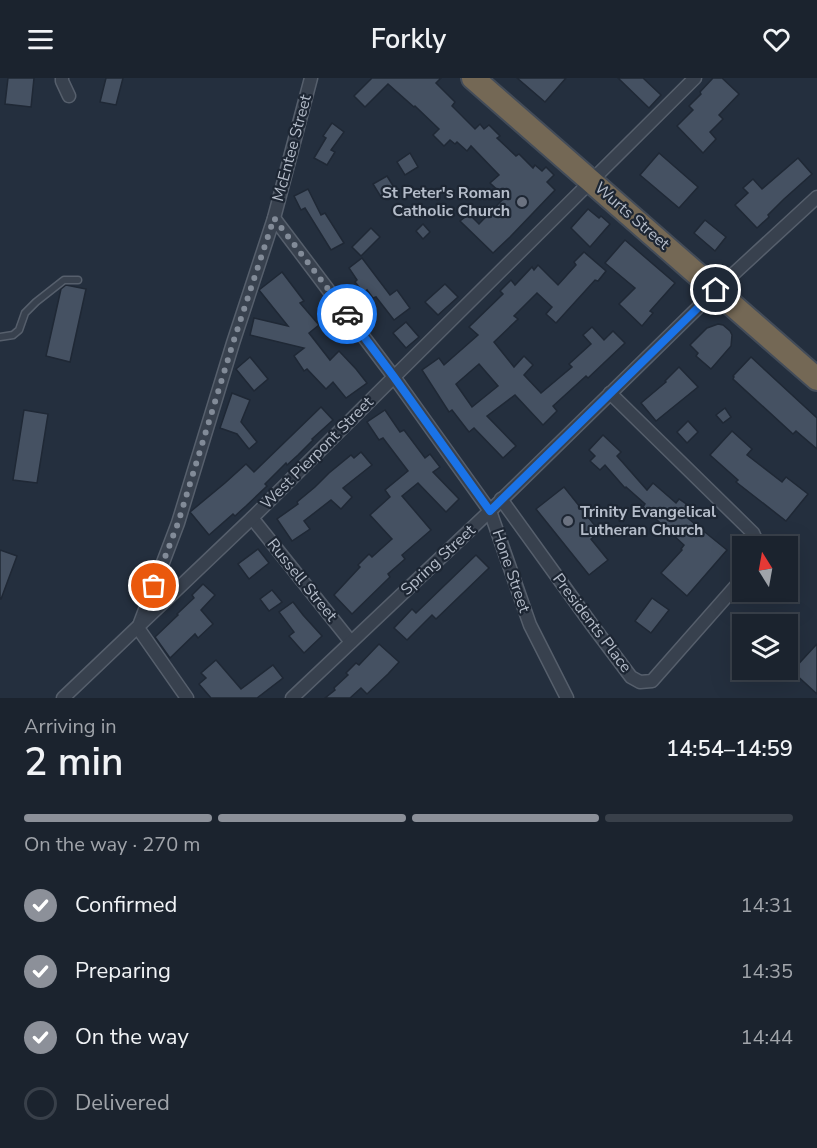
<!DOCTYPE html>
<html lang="en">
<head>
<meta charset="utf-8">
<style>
	:root { --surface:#1b232e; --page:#242b36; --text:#f1f3f6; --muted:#a0a4aa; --line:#39404a; --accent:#8c9099 }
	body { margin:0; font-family:"Nunito Sans",sans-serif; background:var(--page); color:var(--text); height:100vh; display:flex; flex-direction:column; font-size:22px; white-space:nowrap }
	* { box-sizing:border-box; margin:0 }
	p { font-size:20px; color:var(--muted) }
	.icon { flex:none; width:33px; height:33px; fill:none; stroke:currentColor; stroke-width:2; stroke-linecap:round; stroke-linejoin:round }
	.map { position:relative; height:620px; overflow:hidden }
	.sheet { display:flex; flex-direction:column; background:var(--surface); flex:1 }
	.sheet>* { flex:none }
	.needle { width:39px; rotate:349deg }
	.tools { position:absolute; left:732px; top:458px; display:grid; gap:12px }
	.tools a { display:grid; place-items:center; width:66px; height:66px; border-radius:0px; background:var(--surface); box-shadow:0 6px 24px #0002,0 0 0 2px var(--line); font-size:30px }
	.pin { position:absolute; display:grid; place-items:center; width:51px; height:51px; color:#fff; margin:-26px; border:3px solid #fff; border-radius:50%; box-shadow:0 2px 6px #0007 }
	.courier { position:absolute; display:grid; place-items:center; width:60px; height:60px; margin:-30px; border:4px solid #1a73e8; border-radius:50%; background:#fff; color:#222; box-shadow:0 2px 8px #0007 }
	.headline em { font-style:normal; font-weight:600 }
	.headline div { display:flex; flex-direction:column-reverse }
	.headline { display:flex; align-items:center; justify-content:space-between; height:102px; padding:0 24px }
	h1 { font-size:39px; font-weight:600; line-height:45px }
	.bar { display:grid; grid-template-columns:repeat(4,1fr); gap:9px 6px; align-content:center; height:72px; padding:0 24px }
	.bar i { height:8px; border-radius:4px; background:var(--line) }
	.bar .active { background:var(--accent) }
	.bar p { grid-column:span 4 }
	ol { padding:0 24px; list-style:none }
	li { display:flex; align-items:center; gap:18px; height:66px }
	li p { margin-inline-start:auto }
	li .icon { padding:6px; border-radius:50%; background:var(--accent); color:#fff; stroke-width:4 }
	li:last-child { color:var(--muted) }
	li i { width:33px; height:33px; border:3px solid var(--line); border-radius:50% }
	header { display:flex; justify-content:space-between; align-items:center; height:78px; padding:0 24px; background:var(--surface); font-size:27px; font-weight:600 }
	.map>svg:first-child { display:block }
	.building { fill:#455162; stroke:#1f2835; stroke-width:1.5; fill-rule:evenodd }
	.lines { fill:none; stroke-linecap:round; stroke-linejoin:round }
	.lane-casing { stroke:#565f6c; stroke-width:9 }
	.street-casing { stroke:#565f6c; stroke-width:15 }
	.highway-casing { stroke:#434c59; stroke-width:26 }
	.lane { stroke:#38414e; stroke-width:6 }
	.street { stroke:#38414e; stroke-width:12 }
	.highway { stroke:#746855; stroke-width:22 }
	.done { stroke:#828b98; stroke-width:6; stroke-dasharray:0 10.8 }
	.route { stroke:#1a73e8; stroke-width:8 }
	.worship-dot { fill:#6b7280; stroke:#1d2633; stroke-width:2 }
	.labels { text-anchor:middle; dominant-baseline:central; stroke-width:4.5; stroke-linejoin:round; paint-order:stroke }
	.street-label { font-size:16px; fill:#b4bcc9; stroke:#1d2633 }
	.poi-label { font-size:16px; font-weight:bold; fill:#b4bcc9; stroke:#1d2633; text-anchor:end }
</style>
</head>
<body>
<header><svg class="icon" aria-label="menu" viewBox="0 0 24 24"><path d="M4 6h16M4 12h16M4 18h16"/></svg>Forkly<svg class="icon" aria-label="heart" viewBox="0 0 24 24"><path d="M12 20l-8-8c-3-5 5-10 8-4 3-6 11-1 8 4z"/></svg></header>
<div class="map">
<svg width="817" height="620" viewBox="0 0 817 620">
	<rect width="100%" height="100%" fill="#242f3e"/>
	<g class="building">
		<path d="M8,0H34L31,29L5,26Z"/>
		<path d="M106,0H123L116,27L100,24Z"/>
		<path d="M372,0H441L436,5L455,24L452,28L475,51L480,46L484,51L489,47L500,58L497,60L516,78L519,76L533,90L535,87L542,93L546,89L554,97L547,104L555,112L510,159L493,175L460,143L469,136L479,146L505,119L490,105L499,97L471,68L467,73L457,64L455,66L450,62L444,68L433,57L439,51L415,28L414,29L388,6L365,29L354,18Z"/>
		<path d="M517,0H566L545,24Z"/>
		<path d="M618,0H643L661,17L649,30Z"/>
		<path d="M713,0H722L739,16L719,37L723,41L710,54L716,61L703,75L677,48L693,32L689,28L701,16L700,14Z"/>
		<path d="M332,45L344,54L331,72L335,74L327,87L314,80L326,60L323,58Z"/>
		<path d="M410,75L418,89L405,97L397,84Z"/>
		<path d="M659,75L698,109L679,130L640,97Z"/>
		<path d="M798,80L812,96L784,121L768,137L769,139L757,150L735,127L748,115L743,110L753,101L762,111Z"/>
		<path d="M387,98L395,111L381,119L373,106Z"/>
		<path d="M308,111L321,137L325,135L344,165L331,172L305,130L301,132L294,118Z"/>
		<path d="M588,131L599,140L601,138L610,146L590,169L571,150Z"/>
		<path d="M705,142L726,159L715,173L694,155Z"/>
		<path d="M423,146L430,154L423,161L416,153Z"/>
		<path d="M371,150L380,159L361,178L352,169Z"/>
		<path d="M625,162L675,205L650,233L653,235L642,248L619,226L635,210L605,185Z"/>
		<path d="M584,174L606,193L598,203L595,202L556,245L546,236L552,229L537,215L514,238L518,241L494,264L514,289L524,278L533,287L524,297L541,315L572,289L569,286L591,266L583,257L592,249L604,262L613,253L625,265L588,300L586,298L553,328L557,333L543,347L515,317L487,338L516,368L503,380L474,350L469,354L452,332L449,334L422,292L439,280L444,287L478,257L469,249L503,216L500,213L511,202L515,207L532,189L534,192L538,187L558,207L576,187L574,184ZM479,286L498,308L472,329L456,306Z"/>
		<path d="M362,180L390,217L397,212L410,230L394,242L376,219L373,220L367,212L364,215L355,204L357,202L349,190Z"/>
		<path d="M282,194L304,223L300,225L319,247L309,255L330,282L339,273L356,291L367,305L346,320L333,304L326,311L307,291L304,293L294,278L304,270L250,257L254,240L288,248L259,212Z"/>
		<path d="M445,206L458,219L438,237L425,224Z"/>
		<path d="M66,207L86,211L70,284L46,278L61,211Z"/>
		<path d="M406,244L419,259L406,270L393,255Z"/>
		<path d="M718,246L723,247L730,253L732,257L731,268L711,291L696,278L698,275L690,267L707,250Z"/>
		<path d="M250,279L268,301L254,313L236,291Z"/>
		<path d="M751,279L817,340V371L796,353L793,356L733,301L734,299L733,298Z"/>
		<path d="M679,289L698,309L656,343L641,325L666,304L665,303Z"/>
		<path d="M232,315L250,322L241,344L257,364L249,371L237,356L220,350Z"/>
		<path d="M321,329L333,342L312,361L313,362L298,377L287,387L286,385L265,406L267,408L246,428L235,438L233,436L209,457L190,434L225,405L246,386L254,394Z"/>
		<path d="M725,330L731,339L723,345L716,337Z"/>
		<path d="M24,332L48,336L37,405L13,402Z"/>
		<path d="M385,332L400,354L404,352L425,380L430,376L440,389L433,394L459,421L446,434L418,405L402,418L431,452L402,477L405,481L388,496L390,499L352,536L334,517L360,489L358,487L369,476L372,479L392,461L370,437L390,419L385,412L408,393L383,360L379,362L367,344Z"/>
		<path d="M688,343L698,354L687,365L677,354Z"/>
		<path d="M732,353L752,371L747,377L782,404L786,399L808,416L786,443L736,404L738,402L710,377Z"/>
		<path d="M603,357L621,374L617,378L647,412L653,405L676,425L679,421L692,430L685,438L727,472L687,518L661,495L682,472L681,471L684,467L643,429L645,426L626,409L625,410L605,387L600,392L590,383L595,378L589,372Z"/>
		<path d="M361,374L372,387L343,410L352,419L341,431L331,422L304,443L310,451L292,463L277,441L298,426L297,424L315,409L329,395L351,377L354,380Z"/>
		<path d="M564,409L600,454L591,461L608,482L589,497L536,431Z"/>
		<path d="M258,471L269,485L249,501L238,486Z"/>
		<path d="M0,472L17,478L1,521H0Z"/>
		<path d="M476,477L489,490L436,541L432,537L407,562L394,550L412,531L416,535Z"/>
		<path d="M203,506L215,517L201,532L213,546L198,560L195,556L170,580L155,559L178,537L177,536L194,520L192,517Z"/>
		<path d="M272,512L282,524L269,533L260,521Z"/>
		<path d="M652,520L669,532L651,555L635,543Z"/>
		<path d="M293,524L303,537L322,558L304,575L289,558L294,554L279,534Z"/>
		<path d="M379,566L399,584L388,596L367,616L361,610L350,620H325L335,612L334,610L348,597L346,595L356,585L359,587Z"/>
		<path d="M817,566V616L792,593Z"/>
		<path d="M216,582L241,611L273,587L283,600L257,620H211L199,606L206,600L201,595Z"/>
	</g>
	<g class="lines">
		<defs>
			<path id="lane" d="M0,259L13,257L19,252L25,235L36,224L64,202H78"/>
			<g id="street">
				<path d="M62,0V3L69,18"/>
				<path d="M274,140L394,299L490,433L530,547L567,620"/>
				<path d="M610,315L753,455L759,468"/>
				<path d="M501,421L592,547L631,599L640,604L652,603L742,501"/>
				<path d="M252,440L351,564"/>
				<path d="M140,545L178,445L233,265L274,140L311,0"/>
				<path d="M138,550L187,620"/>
				<path d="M63,620L252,440L695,0"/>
				<path d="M292,620L490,433L716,212L817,119"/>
			</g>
			<path id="highway" d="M473,0L817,301"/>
		</defs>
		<use href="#lane" class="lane-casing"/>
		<use href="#street" class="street-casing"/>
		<use href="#highway" class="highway-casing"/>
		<use href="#lane" class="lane"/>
		<use href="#street" class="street"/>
		<use href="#highway" class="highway"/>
	</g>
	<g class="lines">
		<path class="done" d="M154,508L178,445L233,265L274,140L347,236"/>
		<path class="route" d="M347,236L394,299L490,433L716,212"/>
	</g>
	<g class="worship-dot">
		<circle cx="522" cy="124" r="6"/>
		<circle cx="568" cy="443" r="6"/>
	</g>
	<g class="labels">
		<g class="street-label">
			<text transform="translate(292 70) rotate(-75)">McEntee Street</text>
			<text transform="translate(632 138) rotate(41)">Wurts Street</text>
			<text transform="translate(317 375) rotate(-45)">West Pierpont Street</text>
			<text transform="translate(438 482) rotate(-43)">Spring Street</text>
			<text transform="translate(511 493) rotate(71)">Hone Street</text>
			<text transform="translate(302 502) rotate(51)">Russell Street</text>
			<text transform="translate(592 545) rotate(53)">Presidents Place</text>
		</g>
		<g class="poi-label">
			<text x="510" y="115">St Peter's Roman<tspan x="510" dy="18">Catholic Church</tspan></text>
			<text x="580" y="434" text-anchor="start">Trinity Evangelical<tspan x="580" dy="18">Lutheran Church</tspan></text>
		</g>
	</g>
</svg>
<div class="tools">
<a><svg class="needle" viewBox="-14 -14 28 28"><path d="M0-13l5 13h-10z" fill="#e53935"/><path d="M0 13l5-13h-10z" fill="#a0a4aa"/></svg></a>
<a><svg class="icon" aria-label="layers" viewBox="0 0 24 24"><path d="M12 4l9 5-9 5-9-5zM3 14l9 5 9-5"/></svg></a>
</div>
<div class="pin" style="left:154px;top:508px;background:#ea580c"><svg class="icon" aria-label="bag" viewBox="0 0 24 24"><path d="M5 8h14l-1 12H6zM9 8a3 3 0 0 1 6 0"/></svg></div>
<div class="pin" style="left:716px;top:212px;background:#1f2937"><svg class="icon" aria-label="home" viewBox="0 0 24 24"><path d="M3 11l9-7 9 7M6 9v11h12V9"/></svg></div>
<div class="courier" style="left:347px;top:236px"><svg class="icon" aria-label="car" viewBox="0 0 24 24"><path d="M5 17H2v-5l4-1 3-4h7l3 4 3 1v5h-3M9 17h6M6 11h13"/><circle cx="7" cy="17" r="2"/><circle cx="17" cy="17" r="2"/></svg></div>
</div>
<section class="sheet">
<div class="headline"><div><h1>2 min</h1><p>Arriving in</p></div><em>14:54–14:59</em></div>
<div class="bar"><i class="active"></i><i class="active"></i><i class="active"></i><i></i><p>On the way · 270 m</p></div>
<ol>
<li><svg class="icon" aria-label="check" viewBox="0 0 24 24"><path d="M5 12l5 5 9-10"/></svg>Confirmed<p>14:31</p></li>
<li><svg class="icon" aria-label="check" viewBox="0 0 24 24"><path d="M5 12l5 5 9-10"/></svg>Preparing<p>14:35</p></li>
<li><svg class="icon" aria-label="check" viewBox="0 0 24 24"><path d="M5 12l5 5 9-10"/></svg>On the way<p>14:44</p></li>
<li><i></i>Delivered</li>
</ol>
</section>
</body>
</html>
